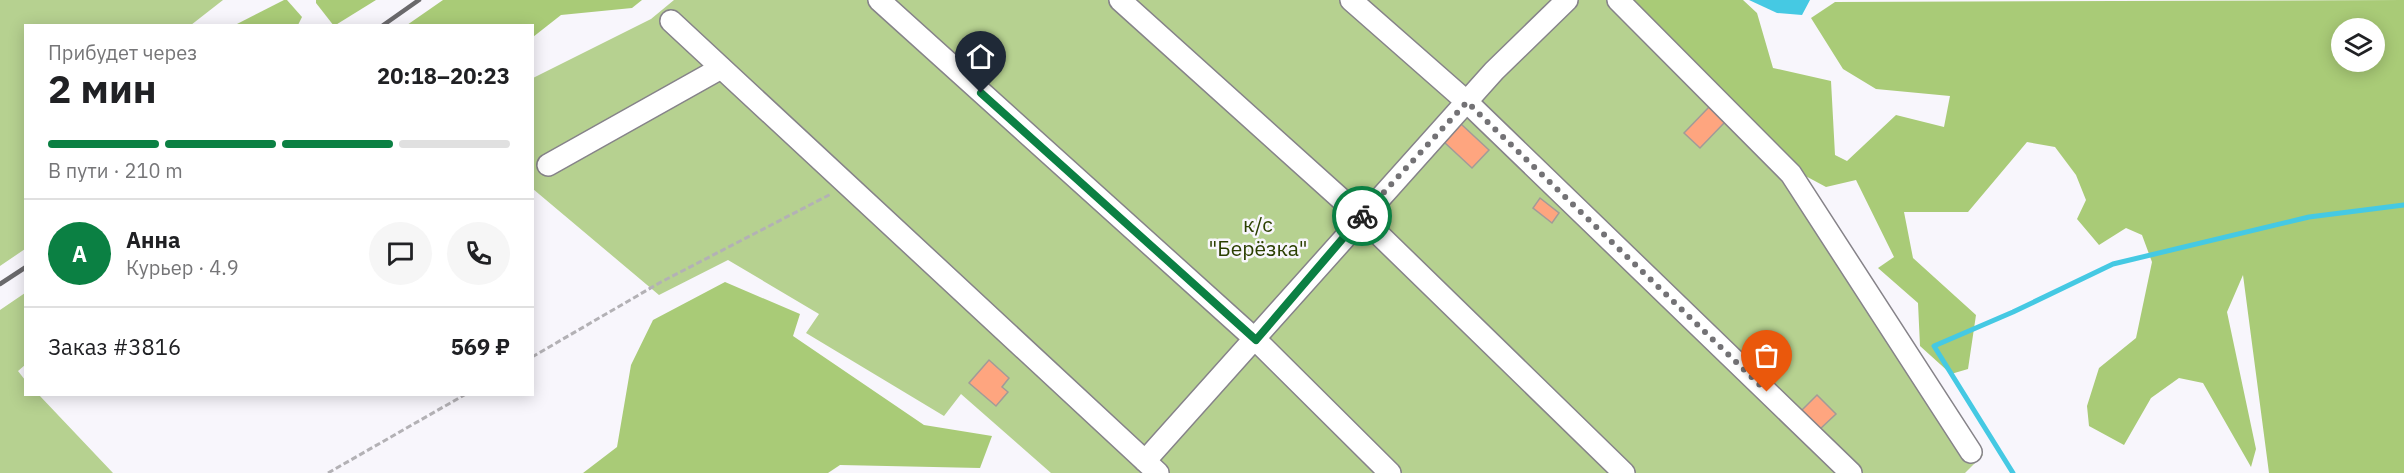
<!DOCTYPE html>
<html lang="ru">
<head>
<meta charset="utf-8">
<style>
	:root { --surface:#fff; --page:#f6f6f6; --text:#202124; --muted:#757577; --line:#e0e0e0; --accent:#0b8043 }
	body { margin:0; font-family:"IBM Plex Sans",sans-serif; background:var(--page); color:var(--text); height:100vh; display:flex; flex-direction:column; font-size:22px; white-space:nowrap }
	* { box-sizing:border-box; margin:0 }
	p { font-size:20px; color:var(--muted) }
	.icon { flex:none; width:33px; height:33px; fill:none; stroke:currentColor; stroke-width:2; stroke-linecap:round; stroke-linejoin:round }
	.map { position:relative; flex:1; overflow:hidden }
	.details { position:absolute; left:24px; top:24px; width:510px; height:372px; display:flex; flex-direction:column; background:var(--surface); border-radius:0px; box-shadow:0 3px 15px #0003 }
	.details>* { flex:none }
	.tools { position:absolute; left:2331px; top:18px; display:grid; gap:12px }
	.tools a { display:grid; place-items:center; width:54px; height:54px; border-radius:50%; background:var(--surface); box-shadow:0 3px 15px #0003; font-size:30px }
	.pin { position:absolute; display:grid; place-items:center; width:51px; height:51px; color:#fff; margin:-62px -26px; border-radius:50% 50% 50% 0; rotate:-45deg; box-shadow:0 0 6px #0007 }
	.pin .icon { rotate:45deg }
	.courier { position:absolute; display:grid; place-items:center; width:60px; height:60px; margin:-30px; border:4px solid #0b8043; border-radius:50%; background:#fff; color:#222; box-shadow:0 2px 8px #0007 }
	.head em { font-style:normal; font-weight:700 }
	.head div { display:flex; flex-direction:column-reverse }
	.head { display:flex; align-items:center; justify-content:space-between; height:102px; padding:0 24px }
	h1 { font-size:39px; font-weight:700; line-height:45px }
	.bar { display:grid; grid-template-columns:repeat(4,1fr); gap:9px 6px; align-content:center; height:72px; padding:0 24px }
	.bar i { height:8px; border-radius:4px; background:var(--line) }
	.bar .on { background:var(--accent) }
	.bar p { grid-column:span 4 }
	.line { display:flex; align-items:center; gap:15px; padding:0 24px; border-top:2px solid var(--line) }
	.line div { flex:1 }
	.round { display:grid; place-items:center; flex:none; width:63px; height:63px; border-radius:32px; background:var(--page) }
	.map>svg:first-child { display:block }
	.green { fill:#b6d190 }
	.forest { fill:#a9cb77; fill-rule:evenodd }
	.water { fill:#45c9e3 }
	.lines { fill:none; stroke-linecap:round; stroke-linejoin:round }
	.stream { stroke:#45c9e3; stroke-width:5 }
	.building { fill:#fea57f; stroke:#a29b98; stroke-width:1.5 }
	.minor-casing { stroke:#868389; stroke-width:24 }
	.path { stroke:#b3b1b5; stroke-width:3; stroke-dasharray:6 3; stroke-linecap:butt }
	.minor { stroke:#fff; stroke-width:21 }
	.rail { stroke:#6a696c; stroke-width:4.5 }
	.done { stroke:#737275; stroke-width:6; stroke-dasharray:0 10.8 }
	.route { stroke:#0b8043; stroke-width:8 }
	.labels { text-anchor:middle; dominant-baseline:central; stroke-width:5; stroke-linejoin:round; paint-order:stroke }
	.park-label { font-size:21px; fill:#2b3f00; stroke:#f8f6fc }
</style>
</head>
<body>
<div class="map">
<svg width="2404" height="473" viewBox="0 0 2404 473">
	<rect width="100%" height="100%" fill="#f8f6fc"/>
	<g class="green">
		<path d="M0,0H223L191,25L26,26L25,249L0,266Z"/>
		<path d="M674,0H1628L1800,173L1983,455L1965,473H1051L961,394L944,416L806,333L819,314L728,260L659,295L533,189V78L651,19Z"/>
		<path d="M25,293V365L18,371L25,380L26,394L39,395L113,473H0V310Z"/>
	</g>
	<g class="forest">
		<path d="M284,0H287L302,17L298,25H235Z"/>
		<path d="M316,0H376L334,26L316,3Z"/>
		<path d="M443,0H642L632,8L561,15L533,37L532,26L407,25Z"/>
		<path d="M1628,0H1743L1757,13L1773,68L1831,81L1835,155L1847,161L1896,115L1944,127L1950,96L1876,89L1843,69L1811,18L1835,2L2404,0V473H2269L2243,275L2227,312L2256,449L2251,467L2203,383L2179,378L2151,398L2124,445L2089,426L2087,406L2099,368L2136,338L2152,262L2142,235L2126,228L2099,245L2077,219L2086,200L2076,175L2055,147L2027,142L1968,212H1904L1913,258L1976,315L1968,369L1951,374L1920,346L1918,303L1878,268L1894,257L1856,180L1826,187L1800,173ZM2342,28H2374V62H2342Z"/>
		<path d="M725,282L800,314L793,336L924,425L992,436L980,468L840,465L828,473H583L617,447L631,365L653,320Z"/>
	</g>
	<path class="water" d="M1749,0H1810L1802,15L1777,13Z"/>
	<g class="lines">
		<path class="stream" d="M2013,473L1934,346L2013,312L2113,264L2309,217L2404,205"/>
	</g>
	<g class="building">
		<path d="M1709,107L1725,122L1700,148L1684,133Z"/>
		<path d="M1461,124L1489,150L1472,168L1444,142Z"/>
		<path d="M1540,198L1559,213L1552,223L1533,208Z"/>
		<path d="M989,360L1009,378L1002,387L1008,392L996,406L969,383Z"/>
		<path d="M1817,395L1836,414L1819,430L1801,411Z"/>
	</g>
	<g class="lines">
		<defs>
			<g id="minor">
				<path d="M879,0L1256,340L1390,473"/>
				<path d="M1120,0L1361,217L1624,473"/>
				<path d="M1351,0L1467,102L1851,473"/>
				<path d="M1618,0L1791,174L1971,452"/>
				<path d="M671,21L1158,473"/>
				<path d="M548,165L721,68"/>
				<path d="M1145,461L1494,71L1567,0"/>
			</g>
		</defs>
		<use href="#minor" class="minor-casing"/>
		<g class="path">
			<path d="M532,357L661,282L831,194"/>
			<path d="M328,473L466,394"/>
		</g>
		<use href="#minor" class="minor"/>
		<g class="rail">
			<path d="M382,26L419,0"/>
			<path d="M0,284L26,267"/>
		</g>
	</g>
	<g class="lines">
		<path class="done" d="M1362,216L1467,102L1767,392"/>
		<path class="route" d="M981,93L1256,340L1362,216"/>
	</g>
	<g class="labels">
		<g class="park-label">
			<text x="1258" y="224">к/с<tspan x="1258" dy="24">"Берёзка"</tspan></text>
		</g>
	</g>
</svg>
<div class="tools">
<a><svg class="icon" aria-label="layers" viewBox="0 0 24 24"><path d="M12 4l9 5-9 5-9-5zM3 14l9 5 9-5"/></svg></a>
</div>
<div class="pin" style="left:1767px;top:392px;background:#ea580c"><svg class="icon" aria-label="bag" viewBox="0 0 24 24"><path d="M5 8h14l-1 12H6zM9 8a3 3 0 0 1 6 0"/></svg></div>
<div class="pin" style="left:981px;top:93px;background:#1f2937"><svg class="icon" aria-label="home" viewBox="0 0 24 24"><path d="M3 11l9-7 9 7M6 9v11h12V9"/></svg></div>
<div class="courier" style="left:1362px;top:216px"><svg class="icon" aria-label="bike" viewBox="0 0 24 24"><circle cx="6" cy="16" r="4"/><circle cx="18" cy="16" r="4"/><path d="M6 16l4-8h5l3 8M10 8l3 8H6M13 5h3"/></svg></div>
<section class="details">
<div class="head"><div><h1>2 мин</h1><p>Прибудет через</p></div><em>20:18–20:23</em></div>
<div class="bar"><i class="on"></i><i class="on"></i><i class="on"></i><i></i><p>В пути · 210 m</p></div>
<div class="line" style="height:108px"><b class="round" style="background:var(--accent);color:#fff">А</b><div><b>Анна</b><p>Курьер · 4.9</p></div><a class="round"><svg class="icon" aria-label="chat" viewBox="0 0 24 24"><path d="M4 5h16v11H9l-5 4z"/></svg></a><a class="round"><svg class="icon" aria-label="phone" viewBox="0 0 24 24"><path d="M5 4h4l2 5-3 2q2 4 5 5l2-3 5 2v4C11 20 4 13 5 4z"/></svg></a></div>
<div class="line" style="height:78px"><div>Заказ #3816</div><b>569 ₽</b></div>
</section>
</div>
</body>
</html>
